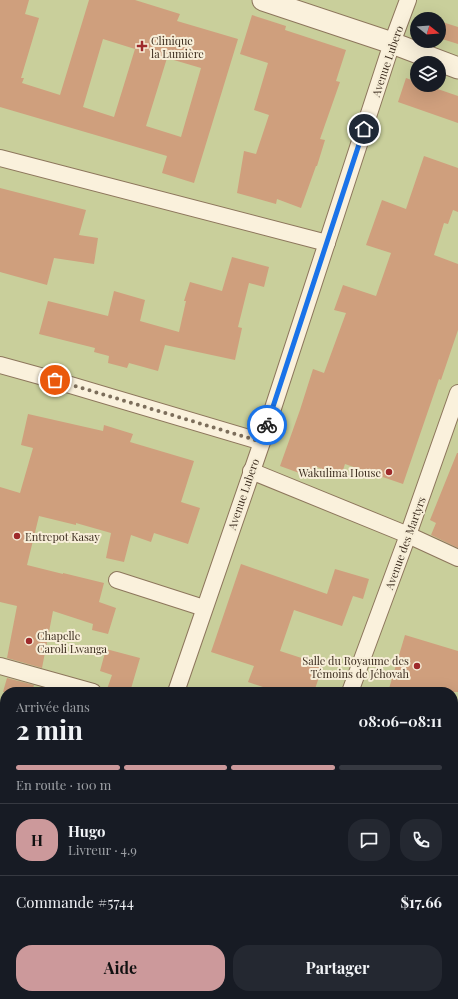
<!DOCTYPE html>
<html lang="fr">
<head>
<meta charset="utf-8">
<style>
	:root { --surface:#171b24; --page:#242831; --text:#f1f3f6; --muted:#9ea1a6; --line:#363941; --accent:#cc999b }
	body { margin:0; font-family:"Playfair Display",serif; background:var(--page); color:var(--text); height:100vh; display:flex; flex-direction:column; font-size:15px; white-space:nowrap }
	* { box-sizing:border-box; margin:0 }
	p { font-size:13px; color:var(--muted) }
	.icon { flex:none; width:22px; height:22px; fill:none; stroke:currentColor; stroke-width:2; stroke-linecap:round; stroke-linejoin:round }
	.map { position:relative; flex:1; overflow:hidden }
	.details { position:absolute; left:0px; top:687px; width:458px; height:312px; display:flex; flex-direction:column; background:var(--surface); border-radius:16px 16px 0 0; box-shadow:0 4px 16px #0002 }
	.details>* { flex:none }
	.needle { width:26px; rotate:107deg }
	.buttons { position:absolute; left:410px; top:12px; display:grid; gap:8px }
	.buttons a { display:grid; place-items:center; width:36px; height:36px; border-radius:50%; background:var(--surface); box-shadow:0 4px 16px #0002; font-size:20px }
	.pin { position:absolute; display:grid; place-items:center; width:34px; height:34px; color:#fff; margin:-17px; border:2px solid #fff; border-radius:50%; box-shadow:0 1px 4px #0007 }
	.courier { position:absolute; display:grid; place-items:center; width:40px; height:40px; margin:-20px; border:3px solid #1a73e8; border-radius:50%; background:#fff; color:#222; box-shadow:0 1px 5px #0007 }
	.summary em { font-style:normal; font-weight:700 }
	.summary div { display:flex; flex-direction:column-reverse }
	.summary { display:flex; align-items:center; justify-content:space-between; height:68px; padding:0 16px }
	h1 { font-size:26px; font-weight:700; line-height:30px }
	.bar { display:grid; grid-template-columns:repeat(4,1fr); gap:6px 4px; align-content:center; height:48px; padding:0 16px }
	.bar i { height:5px; border-radius:3px; background:var(--line) }
	.bar .selected { background:var(--accent) }
	.bar p { grid-column:span 4 }
	.line { display:flex; align-items:center; gap:10px; padding:0 16px; border-top:1px solid var(--line) }
	.line div { flex:1 }
	.round { display:grid; place-items:center; flex:none; width:42px; height:42px; border-radius:16px; background:var(--page) }
	.cta { display:flex; gap:8px; margin-top:auto; padding:8px 16px }
	.cta a { flex:1; height:46px; border-radius:16px; background:var(--accent); color:#111; font-size:16px; font-weight:700; line-height:46px; text-align:center }
	.cta a+a { background:var(--page); color:var(--text) }
	.map>svg:first-child { display:block }
	.green { fill:#c9cf9b; fill-rule:evenodd }
	.building { fill:#cf9f7d; fill-rule:evenodd }
	.lines { fill:none; stroke-linecap:round; stroke-linejoin:round }
	.minor-casing { stroke:#8d765c; stroke-width:18 }
	.tertiary-casing { stroke:#8d765c; stroke-width:23 }
	.trunk-casing { stroke:#5b4430; stroke-width:24 }
	.minor { stroke:#faf1dc; stroke-width:16 }
	.tertiary { stroke:#faf1dc; stroke-width:21 }
	.trunk { stroke:#eabe7c; stroke-width:22 }
	.done { stroke:#7c6e5b; stroke-width:4; stroke-dasharray:0 7.2 }
	.route { stroke:#1a73e8; stroke-width:5 }
	.poi-dot { fill:#9e2a2b; stroke:#f7eed8; stroke-width:1.5 }
	.labels { text-anchor:middle; dominant-baseline:central; stroke-width:4; stroke-linejoin:round; paint-order:stroke }
	.poi-label { font-size:11px; fill:#3d2e20; stroke:#f7eed8; text-anchor:start }
	.street-label { font-size:11px; fill:#3d2e20; stroke:#f7eed8 }
</style>
</head>
<body>
<div class="map">
<svg width="458" height="999" viewBox="0 0 458 999">
	<rect width="100%" height="100%" fill="#f0e4c8"/>
	<path class="green" d="M0,0H458V999H0ZM417,19H439V41H417ZM417,63H439V85H417ZM5,692H453V994H5Z"/>
	<g class="building">
		<path d="M0,0H29L25,14L39,18L21,78H24L22,83L60,95L89,0H135L180,14L177,21L238,39L194,183L162,173L167,156L0,107ZM103,39L135,49L114,117L83,107ZM167,58L201,68L181,137L146,126Z"/>
		<path d="M252,15L286,26L285,30L346,50L336,81L340,82L320,139L325,140L317,166H316L301,208L277,199L276,204L237,193L244,151L256,154L269,115L254,110L268,63L240,54Z"/>
		<path d="M439,21L458,27V44L439,38Z"/>
		<path d="M406,78L417,82V85H426L458,96V123L398,102Z"/>
		<path d="M424,156L458,168V212L453,210L448,224L444,223L434,255L458,264V330L441,380L439,379L403,484L345,464L341,476L317,467L313,478L280,466L300,410L313,369L324,373L346,313L334,310L343,285L376,296L391,253L366,245L382,200L406,209Z"/>
		<path d="M0,188L86,210L79,235L98,238L94,264L54,258L47,285L0,272Z"/>
		<path d="M232,257L269,267L264,287L249,283L238,327L242,328L235,360L165,345L158,371L129,363L127,368L108,363L109,356L94,352L95,348L39,334L48,301L108,316L114,291L145,300L140,321L179,332L186,301H184L190,282L222,291Z"/>
		<path d="M28,414L103,431L104,425L133,434L130,442L194,461L181,502L200,508L188,544L154,533L151,542L131,535L124,562L106,558L111,533L76,523V525L39,516L27,565L63,574V573L104,583L99,602L116,608L108,634L92,630L93,624L53,611L42,668L7,658L17,606L0,602V487L20,493L33,448L21,445Z"/>
		<path d="M457,453H458V548L431,535L436,523L430,520Z"/>
		<path d="M241,564L327,594L335,569L369,579L363,599L353,596L342,626L294,610L280,651L323,665L314,692H268L269,689L248,682L254,666L211,652Z"/>
		<path d="M405,635L458,651V692H388Z"/>
		<path d="M106,649L140,658L130,692H106L112,675L100,671Z"/>
		<path d="M7,678L34,685L32,692H3Z"/>
	</g>
	<g class="lines">
		<defs>
			<g id="minor">
				<path d="M0,158L327,243"/>
				<path d="M0,365L40,376L262,442"/>
				<path d="M251,471L408,535L458,558"/>
				<path d="M117,580L204,608"/>
				<path d="M0,666L93,692"/>
				<path d="M176,692L262,442L392,43L408,0"/>
				<path d="M350,692L408,535L458,393"/>
				<path d="M453,922L458,904"/>
				<path d="M245,999L246,994"/>
				<path d="M431,999L433,994"/>
			</g>
			<path id="tertiary" d="M263,0L392,43L458,68"/>
			<g id="trunk">
				<path d="M0,971L5,972"/>
				<path d="M116,994L142,999"/>
			</g>
		</defs>
		<use href="#minor" class="minor-casing"/>
		<use href="#tertiary" class="tertiary-casing"/>
		<use href="#trunk" class="trunk-casing"/>
		<use href="#minor" class="minor"/>
		<use href="#tertiary" class="tertiary"/>
		<use href="#trunk" class="trunk"/>
	</g>
	<g class="lines">
		<path class="done" d="M55,380L262,442L267,425"/>
		<path class="route" d="M267,425L364,129"/>
	</g>
	<g class="poi-dot">
		<path d="M140 40h4v4h4v4h-4v4h-4v-4h-4v-4h4z"/>
		<circle cx="389" cy="472" r="4"/>
		<circle cx="17" cy="536" r="4"/>
		<circle cx="29" cy="641" r="4"/>
		<circle cx="417" cy="666" r="4"/>
	</g>
	<g class="labels">
		<g class="poi-label">
			<text x="151" y="40">Clinique<tspan x="151" dy="13">la Lumière</tspan></text>
			<text x="381" y="472" text-anchor="end">Wakulima House</text>
			<text x="25" y="536">Entrepot Kasay</text>
			<text x="37" y="635">Chapelle<tspan x="37" dy="13">Caroli Lwanga</tspan></text>
			<text x="409" y="660" text-anchor="end">Salle du Royaume des<tspan x="409" dy="13">Témoins de Jéhovah</tspan></text>
		</g>
		<g class="street-label">
			<text transform="translate(387 61) rotate(-71)">Avenue Lubero</text>
			<text transform="translate(243 494) rotate(-71)">Avenue Lubero</text>
			<text transform="translate(405 543) rotate(-70)">Avenue des Martyrs</text>
		</g>
	</g>
</svg>
<div class="buttons">
<a><svg class="needle" viewBox="-14 -14 28 28"><path d="M0-13l5 13h-10z" fill="#e53935"/><path d="M0 13l5-13h-10z" fill="#9ea1a6"/></svg></a>
<a><svg class="icon" aria-label="layers" viewBox="0 0 24 24"><path d="M12 4l9 5-9 5-9-5zM3 14l9 5 9-5"/></svg></a>
</div>
<div class="pin" style="left:55px;top:380px;background:#ea580c"><svg class="icon" aria-label="bag" viewBox="0 0 24 24"><path d="M5 8h14l-1 12H6zM9 8a3 3 0 0 1 6 0"/></svg></div>
<div class="pin" style="left:364px;top:129px;background:#1f2937"><svg class="icon" aria-label="home" viewBox="0 0 24 24"><path d="M3 11l9-7 9 7M6 9v11h12V9"/></svg></div>
<div class="courier" style="left:267px;top:425px"><svg class="icon" aria-label="bike" viewBox="0 0 24 24"><circle cx="6" cy="16" r="4"/><circle cx="18" cy="16" r="4"/><path d="M6 16l4-8h5l3 8M10 8l3 8H6M13 5h3"/></svg></div>
<section class="details">
<div class="summary"><div><h1>2 min</h1><p>Arrivée dans</p></div><em>08:06–08:11</em></div>
<div class="bar"><i class="selected"></i><i class="selected"></i><i class="selected"></i><i></i><p>En route · 100 m</p></div>
<div class="line" style="height:72px"><b class="round" style="background:var(--accent);color:#111">H</b><div><b>Hugo</b><p>Livreur · 4.9</p></div><a class="round"><svg class="icon" aria-label="chat" viewBox="0 0 24 24"><path d="M4 5h16v11H9l-5 4z"/></svg></a><a class="round"><svg class="icon" aria-label="phone" viewBox="0 0 24 24"><path d="M5 4h4l2 5-3 2q2 4 5 5l2-3 5 2v4C11 20 4 13 5 4z"/></svg></a></div>
<div class="line" style="height:52px"><div>Commande #5744</div><b>$17.66</b></div>
<div class="cta"><a>Aide</a><a>Partager</a></div>
</section>
</div>
</body>
</html>
